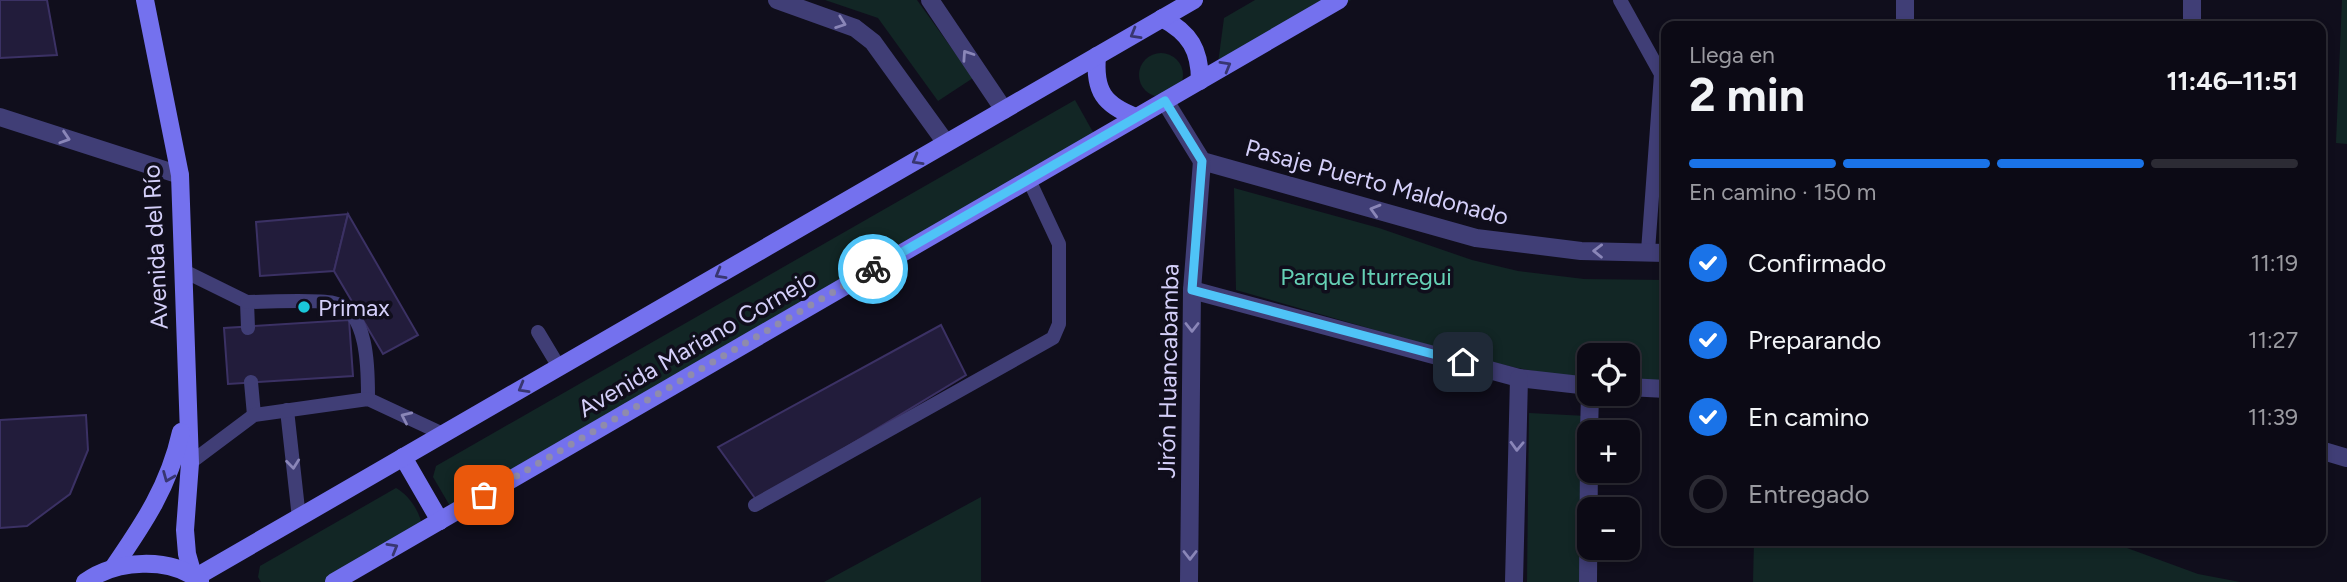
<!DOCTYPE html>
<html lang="es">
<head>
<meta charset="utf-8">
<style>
	:root { --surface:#0c0a15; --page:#1a1822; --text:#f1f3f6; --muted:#9a9aa0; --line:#2c2b34; --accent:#1a73e8 }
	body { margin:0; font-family:Figtree,sans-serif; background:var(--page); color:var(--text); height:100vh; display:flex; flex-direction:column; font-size:26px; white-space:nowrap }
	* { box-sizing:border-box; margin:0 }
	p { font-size:23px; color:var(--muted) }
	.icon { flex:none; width:38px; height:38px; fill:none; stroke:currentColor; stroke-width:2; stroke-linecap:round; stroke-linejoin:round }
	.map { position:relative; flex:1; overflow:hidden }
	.details { position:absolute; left:1661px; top:21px; width:665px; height:525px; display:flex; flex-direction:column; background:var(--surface); border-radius:14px; box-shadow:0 4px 10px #0003,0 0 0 2px var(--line) }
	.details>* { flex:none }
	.buttons { position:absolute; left:1577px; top:343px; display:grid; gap:14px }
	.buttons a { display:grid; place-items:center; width:63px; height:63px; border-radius:14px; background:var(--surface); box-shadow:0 4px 10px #0003,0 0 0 2px var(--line); font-size:35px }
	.pin { position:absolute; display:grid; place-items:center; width:60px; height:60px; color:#fff; margin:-30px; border-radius:14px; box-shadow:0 4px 10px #0006 }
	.courier { position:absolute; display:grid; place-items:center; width:70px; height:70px; margin:-35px; border:5px solid #4fc3f7; border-radius:50%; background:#fff; color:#222; box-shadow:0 2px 9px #0007 }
	.headline em { font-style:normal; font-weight:700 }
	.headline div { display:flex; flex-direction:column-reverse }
	.headline { display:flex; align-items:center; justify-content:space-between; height:119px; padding:0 28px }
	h1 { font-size:46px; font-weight:700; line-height:52px }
	.bar { display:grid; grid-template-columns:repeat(4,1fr); gap:10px 7px; align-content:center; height:84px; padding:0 28px }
	.bar i { height:9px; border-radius:5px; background:var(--line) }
	.bar .selected { background:var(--accent) }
	.bar p { grid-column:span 4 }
	ol { padding:0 28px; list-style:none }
	li { display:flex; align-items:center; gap:21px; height:77px }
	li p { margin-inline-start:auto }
	li .icon { padding:7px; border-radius:50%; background:var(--accent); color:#fff; stroke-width:4 }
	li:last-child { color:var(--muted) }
	li i { width:38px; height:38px; border:4px solid var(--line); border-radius:50% }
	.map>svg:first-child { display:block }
	.green { fill:#122625 }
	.building { fill:#221c3b; stroke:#3b3164; stroke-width:2 }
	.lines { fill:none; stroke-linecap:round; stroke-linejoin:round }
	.lane { stroke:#403e76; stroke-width:14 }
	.street { stroke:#403e76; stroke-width:18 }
	.secondary { stroke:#7471ee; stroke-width:18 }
	.oneway { stroke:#8a86b8 }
	.oneway2 { stroke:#383670 }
	.done { stroke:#8f8bac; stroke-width:7; stroke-dasharray:0 12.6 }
	.route { stroke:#4fc3f7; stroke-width:9 }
	.poi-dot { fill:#1ac7da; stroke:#100e1c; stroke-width:2.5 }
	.labels { text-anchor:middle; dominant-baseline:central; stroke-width:7; stroke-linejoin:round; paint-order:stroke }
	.street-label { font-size:24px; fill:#d4cff9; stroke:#100e1c }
	.park-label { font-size:24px; fill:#65d0b5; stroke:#100e1c }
	.poi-label { font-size:24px; fill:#d4cff9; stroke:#100e1c; text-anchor:start }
</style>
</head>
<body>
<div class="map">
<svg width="2347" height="582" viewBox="0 0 2347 582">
	<rect width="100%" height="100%" fill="#100e1c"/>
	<g class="green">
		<path d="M825,0H917L973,78L938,101L878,18Z"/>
		<path d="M1255,0H1351L1216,79L1224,18Z"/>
		<path d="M2342,0H2347V144L2336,143Z"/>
		<circle cx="1161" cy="75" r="22"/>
		<path d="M1075,100L1098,141L450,506L433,477L436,466Z"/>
		<path d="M1234,188L1379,228L1472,260L1518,271L1584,279L1666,280V382H1628V355H1589V380L1517,368L1448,351L1236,290Z"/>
		<path d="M1529,413L1586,416L1585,582H1527Z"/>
		<path d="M396,488C409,495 422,514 422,529L331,582H261L258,577L260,566Z"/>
		<path d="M981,497V582H824Z"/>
		<path d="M1754,541H2108L2198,574L2240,582H1753Z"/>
	</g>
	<g class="building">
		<path d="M0,0H47L57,55L0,58Z"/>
		<path d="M348,214L334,271L260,276L256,222Z"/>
		<path d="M348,214L418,335L383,354L334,271Z"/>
		<path d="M349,320L353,376L228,384L224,328Z"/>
		<path d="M941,325L966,375L757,501L718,447Z"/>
		<path d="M86,415L88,450L70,494L27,526L0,528V420Z"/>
	</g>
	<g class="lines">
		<g class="lane">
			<path d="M1620,0L1661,74L1648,251"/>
			<path d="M182,270L247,302L248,328"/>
			<path d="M247,302C269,302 314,299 334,303C369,310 368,372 368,399"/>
			<path d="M538,332L559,367"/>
			<path d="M251,382L254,415"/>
			<path d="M287,410L299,518"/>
			<path d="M190,463L254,415L368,399L443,434"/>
			<path d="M755,505L1053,338L1059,324V244L1029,180"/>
		</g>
		<g class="street">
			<path d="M777,0L855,28L873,42L946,143"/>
			<path d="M930,0L1004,110"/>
			<path d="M1905,0V26"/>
			<path d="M2192,26V0"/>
			<path d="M1165,101L1202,161"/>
			<path d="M0,117L180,175"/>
			<path d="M1202,161L1476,238L1581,251L1666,253"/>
			<path d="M1192,290L1519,378L1589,386"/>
			<path d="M1628,387L1666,389"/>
			<path d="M1589,432L1590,394"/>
			<path d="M2320,450L2347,458"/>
			<path d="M1189,582L1192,290L1202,161"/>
			<path d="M1514,582L1519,378"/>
			<path d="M1588,582L1589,461"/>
		</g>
		<g class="secondary">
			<path d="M145,0L180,175L190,463L185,530L187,554L193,575"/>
			<path d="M1162,18C1190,33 1200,50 1200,81"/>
			<path d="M1097,56C1094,91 1104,105 1136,117"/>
			<path d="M403,457L440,521"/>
			<path d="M113,568C144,523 169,486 181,432"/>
			<path d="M196,577L1194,0"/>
			<path d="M85,582C116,560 169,556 200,581"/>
			<path d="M334,582L1339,0"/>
		</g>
	</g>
	<defs><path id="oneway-chevron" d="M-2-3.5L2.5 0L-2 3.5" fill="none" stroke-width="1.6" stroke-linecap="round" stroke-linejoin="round" transform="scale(1.75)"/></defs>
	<g class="oneway">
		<use href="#oneway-chevron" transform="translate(841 23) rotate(20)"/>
		<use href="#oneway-chevron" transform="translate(967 55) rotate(-124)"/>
		<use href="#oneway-chevron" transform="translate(65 138) rotate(18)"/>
		<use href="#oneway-chevron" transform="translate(1375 210) rotate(-164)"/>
		<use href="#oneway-chevron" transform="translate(1598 251) rotate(-179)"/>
		<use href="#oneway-chevron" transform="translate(1192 327) rotate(90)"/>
		<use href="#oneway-chevron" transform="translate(406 417) rotate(-155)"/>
		<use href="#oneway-chevron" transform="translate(1517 446) rotate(92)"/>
		<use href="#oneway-chevron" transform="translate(293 464) rotate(84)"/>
		<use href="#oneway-chevron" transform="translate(1190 555) rotate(90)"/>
	</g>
	<g class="oneway2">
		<use href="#oneway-chevron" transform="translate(1135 34) rotate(150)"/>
		<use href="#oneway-chevron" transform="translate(1226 66) rotate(-30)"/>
		<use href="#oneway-chevron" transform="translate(917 160) rotate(150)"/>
		<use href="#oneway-chevron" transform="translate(720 274) rotate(150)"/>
		<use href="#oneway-chevron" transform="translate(523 388) rotate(150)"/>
		<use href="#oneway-chevron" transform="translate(168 477) rotate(112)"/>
		<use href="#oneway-chevron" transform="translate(393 548) rotate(-30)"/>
	</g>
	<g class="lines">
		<path class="done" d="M484,495L873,269"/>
		<path class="route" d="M873,269L1165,101L1202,161L1192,290L1463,362"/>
	</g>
	<circle class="poi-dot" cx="304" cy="307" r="7"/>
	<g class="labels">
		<g class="street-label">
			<text transform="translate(1377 182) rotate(15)">Pasaje Puerto Maldonado</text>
			<text transform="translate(155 247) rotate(-93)">Avenida del Río</text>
			<text transform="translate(697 343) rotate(-30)">Avenida Mariano Cornejo</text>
			<text transform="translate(1168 371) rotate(-89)">Jirón Huancabamba</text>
		</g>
		<g class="park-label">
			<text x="1366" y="276">Parque Iturregui</text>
		</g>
		<g class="poi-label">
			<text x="318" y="307">Primax</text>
		</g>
	</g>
</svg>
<div class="buttons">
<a><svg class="icon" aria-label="locate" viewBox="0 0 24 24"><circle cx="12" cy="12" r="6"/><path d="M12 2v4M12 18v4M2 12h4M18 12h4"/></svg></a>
<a>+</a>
<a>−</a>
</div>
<div class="pin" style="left:484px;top:495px;background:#ea580c"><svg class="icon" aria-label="bag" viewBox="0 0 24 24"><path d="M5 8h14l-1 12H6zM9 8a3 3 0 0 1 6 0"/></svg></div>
<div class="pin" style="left:1463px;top:362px;background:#1f2937"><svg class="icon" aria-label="home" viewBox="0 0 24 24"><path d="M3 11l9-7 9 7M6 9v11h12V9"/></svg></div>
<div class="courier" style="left:873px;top:269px"><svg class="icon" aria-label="bike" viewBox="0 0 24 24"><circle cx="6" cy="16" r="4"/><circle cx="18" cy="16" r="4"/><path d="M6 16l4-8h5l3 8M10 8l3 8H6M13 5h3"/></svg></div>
<section class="details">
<div class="headline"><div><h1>2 min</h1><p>Llega en</p></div><em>11:46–11:51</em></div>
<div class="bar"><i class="selected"></i><i class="selected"></i><i class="selected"></i><i></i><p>En camino · 150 m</p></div>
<ol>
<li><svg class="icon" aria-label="check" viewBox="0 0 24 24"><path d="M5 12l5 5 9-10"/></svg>Confirmado<p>11:19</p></li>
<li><svg class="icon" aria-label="check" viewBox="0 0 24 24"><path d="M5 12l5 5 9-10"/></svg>Preparando<p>11:27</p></li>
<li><svg class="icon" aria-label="check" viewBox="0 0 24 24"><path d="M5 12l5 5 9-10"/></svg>En camino<p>11:39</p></li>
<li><i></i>Entregado</li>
</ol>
</section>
</div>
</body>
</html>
